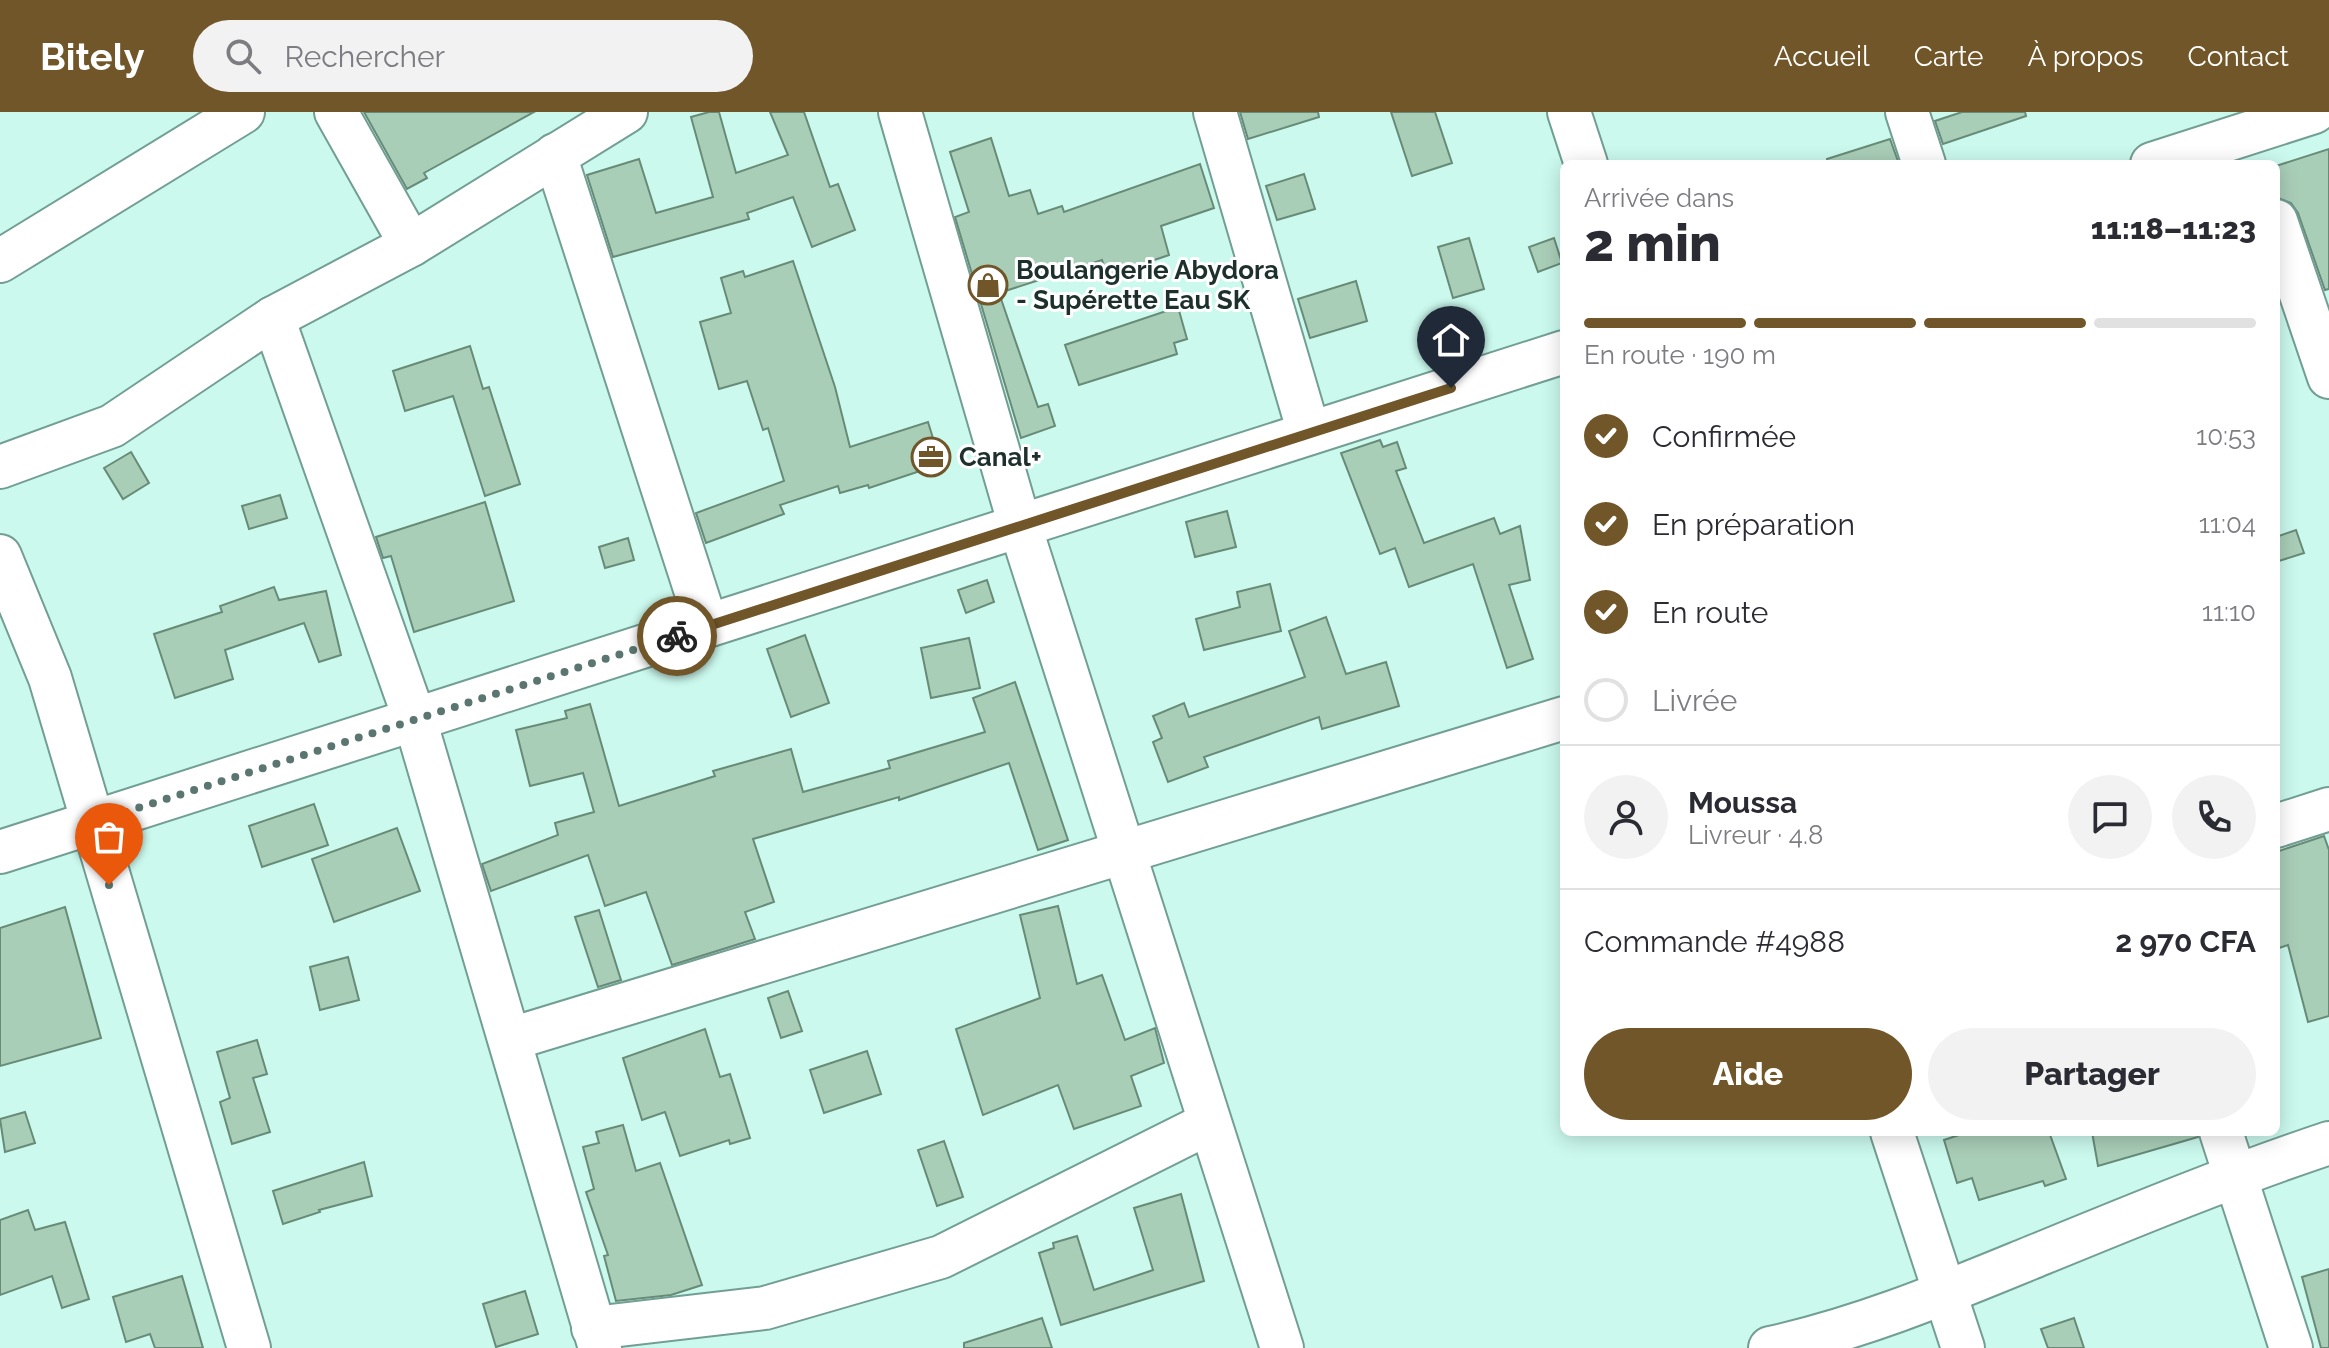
<!DOCTYPE html>
<html lang="fr">
<head>
<meta charset="utf-8">
<style>
	:root { --surface:#fff; --page:#f2f2f3; --text:#2b2b33; --muted:#7c7c81; --line:#e1e1e2; --accent:#705628 }
	body { margin:0; font-family:Raleway,sans-serif; background:var(--page); color:var(--text); height:100vh; display:flex; flex-direction:column; font-size:30px; white-space:nowrap }
	* { box-sizing:border-box; margin:0 }
	p { font-size:26px; color:var(--muted) }
	.icon { flex:none; width:44px; height:44px; fill:none; stroke:currentColor; stroke-width:2; stroke-linecap:round; stroke-linejoin:round }
	.map { position:relative; flex:1; overflow:hidden }
	.side { position:absolute; left:1560px; top:48px; width:720px; height:976px; display:flex; flex-direction:column; background:var(--surface); border-radius:12px; box-shadow:0 4px 20px #0003 }
	.side>* { flex:none }
	.pin { position:absolute; display:grid; place-items:center; width:68px; height:68px; color:#fff; margin:-82px -34px; border-radius:50% 50% 50% 0; rotate:-45deg; box-shadow:0 0 8px #0007 }
	.pin .icon { rotate:45deg }
	.courier { position:absolute; display:grid; place-items:center; width:80px; height:80px; margin:-40px; border:6px solid #705628; border-radius:50%; background:#fff; color:#222; box-shadow:0 2px 10px #0007 }
	.summary em { font-style:normal; font-weight:800 }
	.summary div { display:flex; flex-direction:column-reverse }
	.summary { display:flex; align-items:center; justify-content:space-between; height:136px; padding:0 24px }
	h1 { font-size:52px; font-weight:800; line-height:60px }
	.bar { display:grid; grid-template-columns:repeat(4,1fr); gap:12px 8px; align-content:center; height:96px; padding:0 24px }
	.bar i { height:10px; border-radius:6px; background:var(--line) }
	.bar .on { background:var(--accent) }
	.bar p { grid-column:span 4 }
	.line { display:flex; align-items:center; gap:20px; padding:0 24px; border-top:2px solid var(--line) }
	.line div { flex:1 }
	.round { display:grid; place-items:center; flex:none; width:84px; height:84px; border-radius:42px; background:var(--page) }
	ol { padding:0 24px; list-style:none }
	li { display:flex; align-items:center; gap:24px; height:88px }
	li p { margin-inline-start:auto }
	li .icon { padding:8px; border-radius:50%; background:var(--accent); color:#fff; stroke-width:4 }
	li:last-child { color:var(--muted) }
	li i { width:44px; height:44px; border:4px solid var(--line); border-radius:50% }
	.button { display:flex; gap:16px; margin-top:auto; padding:16px 24px }
	.button a { flex:1; height:92px; border-radius:48px; background:var(--accent); color:#fff; font-size:32px; font-weight:800; line-height:92px; text-align:center }
	.button a+a { background:var(--page); color:var(--text) }
	header { display:flex; align-items:center; gap:48px; box-sizing:border-box; height:112px; padding:0 40px; background:var(--accent); color:#fff }
	header strong { font-size:38px }
	nav { display:flex; gap:44px; margin-inline-start:auto; font-size:28px }
	.search { width:560px; height:72px; background:var(--page); display:flex; align-items:center; gap:20px; box-sizing:border-box; padding:0 28px; border-radius:44px; color:var(--muted); font-size:30px }
	.map>svg:first-child { display:block }
	.building { fill:#a9ceb8; stroke:#688b77; stroke-width:2 }
	.lines { fill:none; stroke-linecap:round; stroke-linejoin:round }
	.minor-casing { stroke:#739e94; stroke-width:46 }
	.minor { stroke:#fff; stroke-width:42 }
	.done { stroke:#5b7670; stroke-width:8; stroke-dasharray:0 14.4 }
	.route { stroke:#705628; stroke-width:10 }
	.labels { text-anchor:middle; dominant-baseline:central; stroke-width:6; stroke-linejoin:round; paint-order:stroke }
	.poi-label { font-size:26px; font-weight:bold; fill:#1e302c; stroke:#fff; text-anchor:start }
</style>
</head>
<body>
<header>
<strong>Bitely</strong>
<div class="search"><svg class="icon" aria-label="search" viewBox="0 0 24 24"><circle cx="10" cy="10" r="6"/><path d="M15 15l6 6"/></svg>Rechercher</div>
<nav><a>Accueil</a><a>Carte</a><a>À propos</a><a>Contact</a></nav>
</header>
<div class="map">
<svg width="2329" height="1236" viewBox="0 0 2329 1236">
	<rect width="100%" height="100%" fill="#cbf9ee"/>
	<g class="building">
		<path d="M364,0H534L424,61L427,66L407,77Z"/>
		<path d="M709,0H719L736,61L788,43L770,0H804L830,75L838,72L855,118L812,135L793,85L747,101L749,107L613,145L587,63L639,47L656,101L713,85L691,5Z"/>
		<path d="M1240,0H1318L1319,5L1248,27Z"/>
		<path d="M1391,0H1435L1452,51L1412,64Z"/>
		<path d="M1962,0H2025L2026,4L1943,32L1935,9Z"/>
		<path d="M991,26L1009,84L1030,78L1038,102L1062,94L1064,100L1200,52L1214,96L1161,114L1169,143L1107,164L1102,148L999,181L1038,295L1048,292L1055,314L1021,326L955,105L969,100L950,40Z"/>
		<path d="M1890,27L1899,52H1828L1827,47Z"/>
		<path d="M2329,37V177L2325,178L2298,101L2291,91L2278,86L2276,54Z"/>
		<path d="M1304,62L1315,97L1277,108L1266,74Z"/>
		<path d="M1469,126L1484,177L1453,186L1438,135Z"/>
		<path d="M1554,126L1562,151L1538,160L1529,135Z"/>
		<path d="M793,149L835,275L850,335L928,310L941,352L869,376L868,373L840,381L838,374L780,393L784,402L706,431L696,401L784,369L768,316L763,318L747,269L719,277L700,210L731,201L721,166L743,159L745,165Z"/>
		<path d="M1356,169L1367,209L1310,226L1298,187Z"/>
		<path d="M1178,195L1187,227L1174,231L1177,242L1079,273L1065,233Z"/>
		<path d="M470,234L483,277L489,275L520,372L485,384L453,284L405,299L393,259Z"/>
		<path d="M1380,328L1383,335L1397,330L1406,356L1396,359L1424,431L1494,406L1500,422L1520,414L1530,468L1509,473L1533,547L1507,556L1473,452L1409,475L1395,436L1380,442L1341,341Z"/>
		<path d="M131,340L149,371L123,387L104,356Z"/>
		<path d="M280,383L287,406L249,417L242,394Z"/>
		<path d="M485,390L514,489L414,520L391,444L383,446L376,425Z"/>
		<path d="M1227,399L1236,435L1195,445L1186,410Z"/>
		<path d="M2296,418L2304,441L2276,450V425Z"/>
		<path d="M628,426L634,448L605,456L599,435Z"/>
		<path d="M987,468L994,490L966,501L958,478Z"/>
		<path d="M1270,472L1281,519L1204,538L1196,507L1240,495L1237,480Z"/>
		<path d="M274,475L279,488L326,479L341,543L319,550L304,511L225,538L233,567L175,586L154,522L222,500L220,494Z"/>
		<path d="M1326,505L1346,562L1386,550L1399,594L1322,617L1319,605L1204,645L1208,655L1168,670L1153,630L1162,626L1153,604L1184,591L1189,605L1305,565L1289,519Z"/>
		<path d="M805,523L829,591L791,605L767,537Z"/>
		<path d="M969,526L980,576L931,586L921,536Z"/>
		<path d="M1015,570L1068,728L1038,738L1009,651L899,688V685L753,727L774,790L745,800L755,827L672,853L646,780L605,794L588,743L491,779L482,752L558,723L555,711L594,700L583,661L530,674L516,618L567,606L565,599L590,592L619,694L715,664L713,659L791,637L803,680L890,656L888,649L985,620L973,586Z"/>
		<path d="M314,692L328,733L262,755L249,714Z"/>
		<path d="M397,716L420,779L334,810L312,747Z"/>
		<path d="M2324,724L2329,738V904L2308,910L2288,833L2276,837V740Z"/>
		<path d="M1058,794L1077,872L1102,863L1125,928L1155,916L1164,951L1131,964L1141,994L1074,1017L1058,973L983,1003L956,917L1040,886L1020,803Z"/>
		<path d="M65,795L101,926L0,954V816Z"/>
		<path d="M599,798L621,868L598,875L575,805Z"/>
		<path d="M348,845L359,888L320,898L310,855Z"/>
		<path d="M788,879L802,919L781,926L768,886Z"/>
		<path d="M705,917L720,965L730,962L750,1026L730,1032L729,1028L680,1044L665,1000L642,1008L623,946Z"/>
		<path d="M257,928L267,962L253,966L270,1020L232,1032L220,990L230,986L217,940Z"/>
		<path d="M867,939L881,982L824,1001L810,958Z"/>
		<path d="M25,1000L35,1031L5,1040L0,1007Z"/>
		<path d="M623,1013L636,1059L660,1051L702,1173L671,1183L616,1189L604,1144L608,1143L586,1080L594,1077L583,1035L599,1031L596,1020Z"/>
		<path d="M1968,1020H2049L2066,1067L2045,1074L2043,1069L1979,1088L1972,1066L1957,1071L1944,1028Z"/>
		<path d="M2092,1020H2197L2198,1025L2098,1054Z"/>
		<path d="M944,1029L963,1085L937,1094L918,1038Z"/>
		<path d="M364,1050L372,1084L319,1098L320,1100L283,1112L273,1079Z"/>
		<path d="M1181,1082L1204,1169L1061,1213L1039,1141L1054,1136L1053,1131L1077,1124L1094,1178L1153,1158L1134,1096Z"/>
		<path d="M28,1098L35,1118L65,1110L89,1187L62,1196L52,1164L0,1183V1108Z"/>
		<path d="M2329,1157V1236H2321L2302,1165Z"/>
		<path d="M182,1164L203,1236H155L150,1222L126,1230L113,1185Z"/>
		<path d="M525,1179L538,1222L496,1235L483,1192Z"/>
		<path d="M1042,1206L1052,1236H964V1231Z"/>
		<path d="M2074,1206L2084,1236H2048L2041,1217Z"/>
	</g>
	<g class="lines">
		<defs>
			<g id="minor">
				<path d="M336,0L411,133"/>
				<path d="M900,0L1020,414L1282,1236"/>
				<path d="M1215,0L1309,321"/>
				<path d="M1569,0L1586,52"/>
				<path d="M1907,0L1924,52"/>
				<path d="M555,43L707,514"/>
				<path d="M2152,52L2314,0"/>
				<path d="M2276,109L2329,265"/>
				<path d="M0,149L243,0"/>
				<path d="M273,206L415,608L600,1236"/>
				<path d="M0,355L112,314L273,206L411,133L626,0"/>
				<path d="M0,444L50,566L249,1236"/>
				<path d="M2276,714L2329,697"/>
				<path d="M0,740L1564,240"/>
				<path d="M511,927L1564,606"/>
				<path d="M1892,1020L1963,1236"/>
				<path d="M2221,1020L2291,1236"/>
				<path d="M593,1216L765,1196L941,1145L1209,1011"/>
				<path d="M1770,1236C1859,1217 1945,1181 2028,1147C2128,1106 2227,1065 2329,1031"/>
			</g>
		</defs>
		<use href="#minor" class="minor-casing"/>
		<use href="#minor" class="minor"/>
	</g>
	<g class="lines">
		<path class="done" d="M109,773L91,711L677,524"/>
		<path class="route" d="M677,524L1451,276"/>
	</g>
	<defs>
		<symbol id="shop-ring" viewBox="-11 -11 22 22"><circle r="9.5" fill="#fff" stroke="#705628" stroke-width="1.5"/><path d="M-5-2.5h2.3a2.7 3.5 0 0 1 5.4 0H5L5.5 6h-11ZM-1.5-2.5h3a1.5 2.3 0 0 0-3 0Z" fill="#705628"/></symbol>
		<symbol id="office-ring" viewBox="-11 -11 22 22"><circle r="9.5" fill="#fff" stroke="#705628" stroke-width="1.5"/><path d="M-6-3h4V-5.5h4V-3h4V5H-6ZM-1-4.5V-3h2v-1.5ZM-6 0V1H6V0Z" fill="#705628"/></symbol>
	</defs>
	<g fill-rule="evenodd">
		<use href="#shop-ring" x="966" y="151" width="44" height="44"/>
		<use href="#office-ring" x="909" y="323" width="44" height="44"/>
	</g>
	<g class="labels">
		<g class="poi-label">
			<text x="1016" y="158">Boulangerie Abydora<tspan x="1016" dy="30">- Supérette Eau SK</tspan></text>
			<text x="959" y="345">Canal+</text>
		</g>
	</g>
</svg>
<div class="pin" style="left:109px;top:773px;background:#ea580c"><svg class="icon" aria-label="bag" viewBox="0 0 24 24"><path d="M5 8h14l-1 12H6zM9 8a3 3 0 0 1 6 0"/></svg></div>
<div class="pin" style="left:1451px;top:276px;background:#1f2937"><svg class="icon" aria-label="home" viewBox="0 0 24 24"><path d="M3 11l9-7 9 7M6 9v11h12V9"/></svg></div>
<div class="courier" style="left:677px;top:524px"><svg class="icon" aria-label="bike" viewBox="0 0 24 24"><circle cx="6" cy="16" r="4"/><circle cx="18" cy="16" r="4"/><path d="M6 16l4-8h5l3 8M10 8l3 8H6M13 5h3"/></svg></div>
<section class="side">
<div class="summary"><div><h1>2 min</h1><p>Arrivée dans</p></div><em>11:18–11:23</em></div>
<div class="bar"><i class="on"></i><i class="on"></i><i class="on"></i><i></i><p>En route · 190 m</p></div>
<ol>
<li><svg class="icon" aria-label="check" viewBox="0 0 24 24"><path d="M5 12l5 5 9-10"/></svg>Confirmée<p>10:53</p></li>
<li><svg class="icon" aria-label="check" viewBox="0 0 24 24"><path d="M5 12l5 5 9-10"/></svg>En préparation<p>11:04</p></li>
<li><svg class="icon" aria-label="check" viewBox="0 0 24 24"><path d="M5 12l5 5 9-10"/></svg>En route<p>11:10</p></li>
<li><i></i>Livrée</li>
</ol>
<div class="line" style="height:144px"><a class="round"><svg class="icon" aria-label="person" viewBox="0 0 24 24"><circle cx="12" cy="8" r="4"/><path d="M4 21q1-7 8-7t8 7"/></svg></a><div><b>Moussa</b><p>Livreur · 4.8</p></div><a class="round"><svg class="icon" aria-label="chat" viewBox="0 0 24 24"><path d="M4 5h16v11H9l-5 4z"/></svg></a><a class="round"><svg class="icon" aria-label="phone" viewBox="0 0 24 24"><path d="M5 4h4l2 5-3 2q2 4 5 5l2-3 5 2v4C11 20 4 13 5 4z"/></svg></a></div>
<div class="line" style="height:104px"><div>Commande #4988</div><b>2 970 CFA</b></div>
<div class="button"><a>Aide</a><a>Partager</a></div>
</section>
</div>
</body>
</html>
